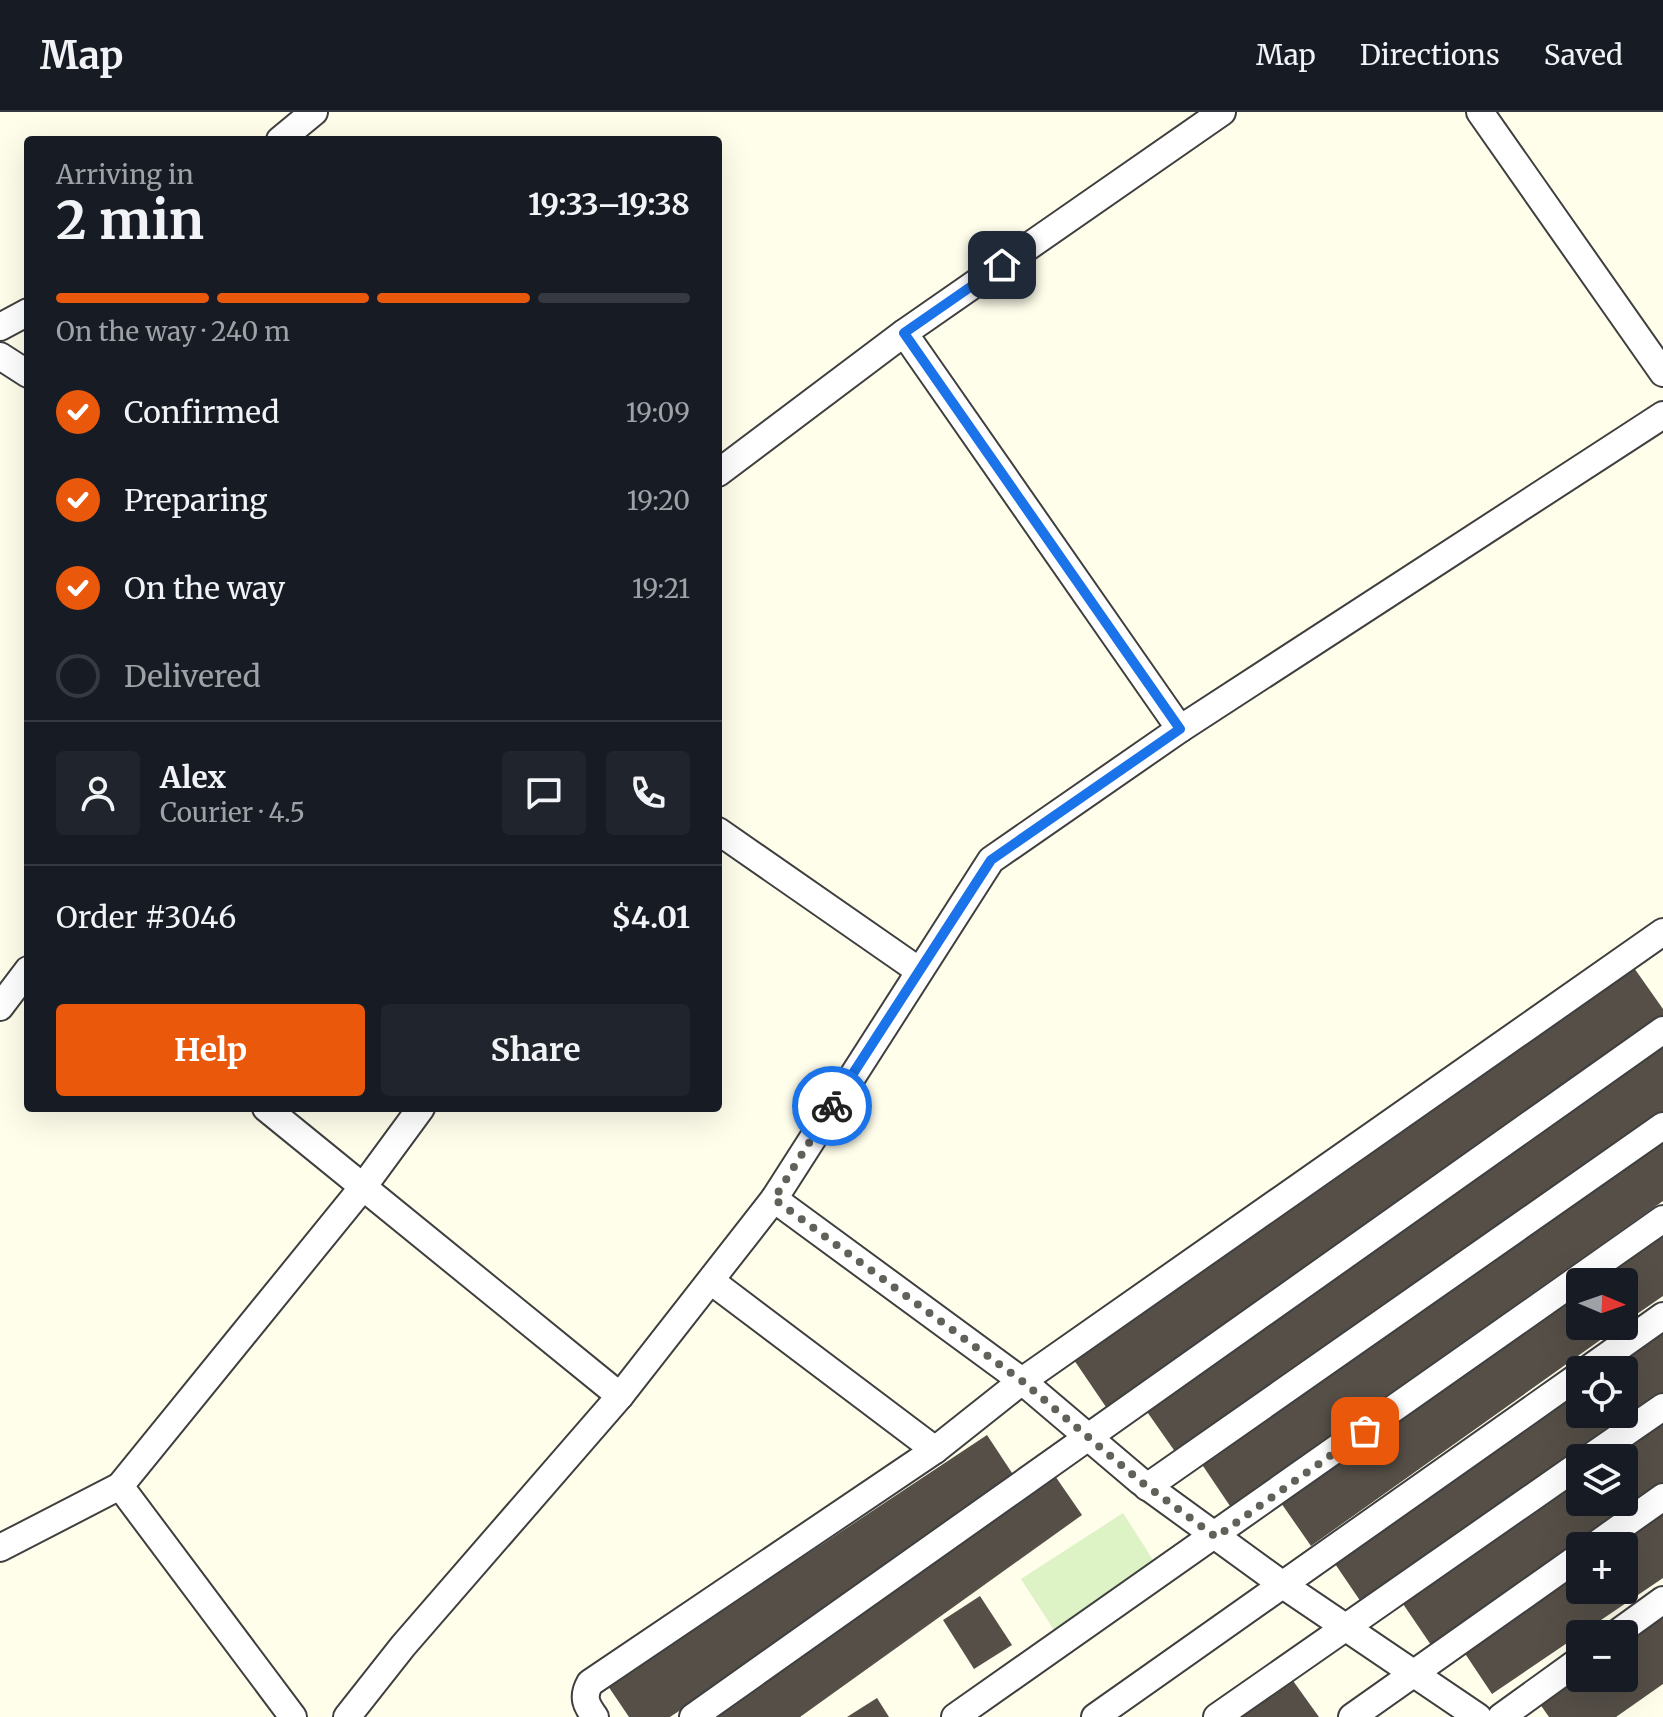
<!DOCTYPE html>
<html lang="en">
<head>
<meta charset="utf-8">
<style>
	:root { --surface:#171b24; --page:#20242c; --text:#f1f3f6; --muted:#9ea1a6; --line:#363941; --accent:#ea580c }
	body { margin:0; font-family:Merriweather,serif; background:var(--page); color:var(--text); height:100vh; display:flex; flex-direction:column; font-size:30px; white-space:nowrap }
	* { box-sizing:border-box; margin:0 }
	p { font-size:26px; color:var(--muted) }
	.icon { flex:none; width:44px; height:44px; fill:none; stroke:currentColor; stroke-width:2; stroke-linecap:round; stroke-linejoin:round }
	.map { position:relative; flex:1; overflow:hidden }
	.drawer { position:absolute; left:24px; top:24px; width:698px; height:976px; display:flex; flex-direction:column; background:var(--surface); border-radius:8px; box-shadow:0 8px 32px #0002 }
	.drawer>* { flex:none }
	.needle { width:52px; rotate:92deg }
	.fabs { position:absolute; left:1566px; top:1156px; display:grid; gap:16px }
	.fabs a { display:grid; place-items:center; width:72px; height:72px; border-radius:8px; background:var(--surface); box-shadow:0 8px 32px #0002; font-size:40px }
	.pin { position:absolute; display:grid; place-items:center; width:68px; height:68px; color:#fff; margin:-34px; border-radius:16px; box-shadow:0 4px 12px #0006 }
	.courier { position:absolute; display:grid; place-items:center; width:80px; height:80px; margin:-40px; border:6px solid #1a73e8; border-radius:50%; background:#fff; color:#222; box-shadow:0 2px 10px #0007 }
	.summary em { font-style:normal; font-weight:700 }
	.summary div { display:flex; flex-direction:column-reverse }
	.summary { display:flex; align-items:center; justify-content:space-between; height:136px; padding:0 32px }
	h1 { font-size:52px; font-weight:700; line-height:60px }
	.bar { display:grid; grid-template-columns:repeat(4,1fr); gap:12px 8px; align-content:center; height:96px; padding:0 32px }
	.bar i { height:10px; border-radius:6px; background:var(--line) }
	.bar .active { background:var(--accent) }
	.bar p { grid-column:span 4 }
	.line { display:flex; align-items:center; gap:20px; padding:0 32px; border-top:2px solid var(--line) }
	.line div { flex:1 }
	.round { display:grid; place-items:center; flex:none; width:84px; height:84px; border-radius:8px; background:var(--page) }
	ol { padding:0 32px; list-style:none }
	li { display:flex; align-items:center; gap:24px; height:88px }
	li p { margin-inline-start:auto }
	li .icon { padding:8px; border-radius:50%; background:var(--accent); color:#fff; stroke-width:4 }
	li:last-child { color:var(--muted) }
	li i { width:44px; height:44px; border:4px solid var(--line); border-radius:50% }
	.action { display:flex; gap:16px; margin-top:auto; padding:16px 32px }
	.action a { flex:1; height:92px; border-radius:8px; background:var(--accent); color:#fff; font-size:32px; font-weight:700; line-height:92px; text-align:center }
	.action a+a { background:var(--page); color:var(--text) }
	header { display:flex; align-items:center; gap:48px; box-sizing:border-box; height:112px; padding:0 40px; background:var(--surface); border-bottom:2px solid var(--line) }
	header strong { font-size:38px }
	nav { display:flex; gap:44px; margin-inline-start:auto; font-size:28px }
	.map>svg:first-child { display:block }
	.pitch { fill:#ddf2c5 }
	.building { fill:#554f48 }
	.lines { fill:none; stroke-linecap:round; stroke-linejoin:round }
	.street-casing { stroke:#3f3f3f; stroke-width:30 }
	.street { stroke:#fff; stroke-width:26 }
	.done { stroke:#61615a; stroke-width:8; stroke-dasharray:0 14.4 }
	.route { stroke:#1a73e8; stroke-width:10 }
</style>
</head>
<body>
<header>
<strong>Map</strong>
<nav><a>Map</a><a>Directions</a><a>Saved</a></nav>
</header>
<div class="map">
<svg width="1663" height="1605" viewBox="0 0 1663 1605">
	<rect width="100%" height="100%" fill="#fffeeb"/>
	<path class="pitch" d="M1123,1401L1155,1451L1054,1518L1021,1467Z"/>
	<g class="building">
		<path d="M1632,853L1663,897V906L1106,1295L1072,1245Z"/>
		<path d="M1663,930V1000L1176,1341L1143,1294Z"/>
		<path d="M1663,1026V1089L1230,1394L1201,1351Z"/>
		<path d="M1663,1115V1184L1624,1211V1170H1585Z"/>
		<path d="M1580,1174V1214H1620L1311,1434L1279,1388Z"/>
		<path d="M1663,1214V1283L1361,1490L1329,1443L1580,1271V1302H1624V1258H1599Z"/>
		<path d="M1663,1305V1370L1431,1533L1401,1489L1580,1363V1390H1624V1346H1604Z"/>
		<path d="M987,1323L1020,1373L670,1605H629L608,1574Z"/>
		<path d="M1051,1358L1082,1403L800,1605H705Z"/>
		<path d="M1663,1395V1466L1492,1582L1460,1534L1580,1451V1478H1624V1434H1605Z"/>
		<path d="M980,1484L1012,1533L974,1557L943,1508Z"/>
		<path d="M1663,1494V1572L1616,1605H1549L1535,1585L1580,1553V1566H1624V1522Z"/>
		<path d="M1286,1559L1319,1605H1223Z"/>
		<path d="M877,1586L889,1605H847Z"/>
	</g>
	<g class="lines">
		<defs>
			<g id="street">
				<path d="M1480,0L1663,261"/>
				<path d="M280,28L314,0"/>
				<path d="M0,215L28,200"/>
				<path d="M904,221L1180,617"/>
				<path d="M0,244L28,262"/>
				<path d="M718,361L904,221L1222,0"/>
				<path d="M718,719L918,858"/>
				<path d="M0,895L28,858"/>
				<path d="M266,996L620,1284"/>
				<path d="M774,1087L1022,1269L1140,1369L1283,1473L1478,1605"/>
				<path d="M711,1169L935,1338"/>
				<path d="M1587,1258L1663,1204"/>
				<path d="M1589,1346L1663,1295"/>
				<path d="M1147,1375L1663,1014"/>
				<path d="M1594,1434L1663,1385"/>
				<path d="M0,1436L120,1374"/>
				<path d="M1616,1522L1663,1488"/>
				<path d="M293,1605L120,1374L363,1075L421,996"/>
				<path d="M347,1605L403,1534L620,1284L774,1087L991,748L1180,617L1663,303"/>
				<path d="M595,1605C586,1593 582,1585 590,1571L935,1338L1022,1269L1663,820"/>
				<path d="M693,1605L1663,918"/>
				<path d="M955,1605L1663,1107"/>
				<path d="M1095,1605L1580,1263"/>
				<path d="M1217,1605L1580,1352"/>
				<path d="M1352,1605L1580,1444"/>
				<path d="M1501,1605L1580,1548"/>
			</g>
		</defs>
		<use href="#street" class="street-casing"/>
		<use href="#street" class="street"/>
	</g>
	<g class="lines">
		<path class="done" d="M832,994L774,1087L1022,1269L1140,1369L1216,1425L1365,1319"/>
		<path class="route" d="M832,994L991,748L1180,617L904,221L1002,153"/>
	</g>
</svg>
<div class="fabs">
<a><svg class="needle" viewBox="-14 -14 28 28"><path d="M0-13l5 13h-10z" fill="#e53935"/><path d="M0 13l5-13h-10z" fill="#9ea1a6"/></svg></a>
<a><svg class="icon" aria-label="locate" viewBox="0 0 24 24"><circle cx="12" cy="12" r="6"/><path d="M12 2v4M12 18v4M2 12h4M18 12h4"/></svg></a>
<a><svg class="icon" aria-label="layers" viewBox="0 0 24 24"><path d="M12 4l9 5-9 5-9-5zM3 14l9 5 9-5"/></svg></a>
<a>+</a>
<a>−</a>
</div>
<div class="pin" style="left:1365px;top:1319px;background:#ea580c"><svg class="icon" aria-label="bag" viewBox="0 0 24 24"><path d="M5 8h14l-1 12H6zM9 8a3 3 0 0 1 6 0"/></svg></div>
<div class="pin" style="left:1002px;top:153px;background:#1f2937"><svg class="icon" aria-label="home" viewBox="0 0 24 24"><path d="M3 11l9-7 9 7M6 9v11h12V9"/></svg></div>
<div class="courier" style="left:832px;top:994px"><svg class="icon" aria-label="bike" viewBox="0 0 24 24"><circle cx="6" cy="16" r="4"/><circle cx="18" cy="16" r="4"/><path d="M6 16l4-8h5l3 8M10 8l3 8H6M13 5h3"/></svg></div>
<section class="drawer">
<div class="summary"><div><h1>2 min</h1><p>Arriving in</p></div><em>19:33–19:38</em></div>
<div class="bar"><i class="active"></i><i class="active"></i><i class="active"></i><i></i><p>On the way · 240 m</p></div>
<ol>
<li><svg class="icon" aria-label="check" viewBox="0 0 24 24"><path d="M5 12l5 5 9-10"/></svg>Confirmed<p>19:09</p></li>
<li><svg class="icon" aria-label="check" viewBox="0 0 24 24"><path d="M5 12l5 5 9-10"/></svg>Preparing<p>19:20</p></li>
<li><svg class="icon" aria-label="check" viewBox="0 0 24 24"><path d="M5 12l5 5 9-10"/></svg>On the way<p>19:21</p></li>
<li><i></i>Delivered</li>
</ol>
<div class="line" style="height:144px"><a class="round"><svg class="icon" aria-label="person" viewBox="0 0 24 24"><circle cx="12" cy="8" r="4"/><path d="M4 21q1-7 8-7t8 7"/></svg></a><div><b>Alex</b><p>Courier · 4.5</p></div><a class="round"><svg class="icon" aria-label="chat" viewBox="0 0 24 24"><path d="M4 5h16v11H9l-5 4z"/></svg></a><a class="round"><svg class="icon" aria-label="phone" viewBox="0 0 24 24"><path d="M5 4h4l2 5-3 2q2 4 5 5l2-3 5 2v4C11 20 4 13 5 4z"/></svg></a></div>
<div class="line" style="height:104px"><div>Order #3046</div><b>$4.01</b></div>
<div class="action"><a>Help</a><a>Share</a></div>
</section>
</div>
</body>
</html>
